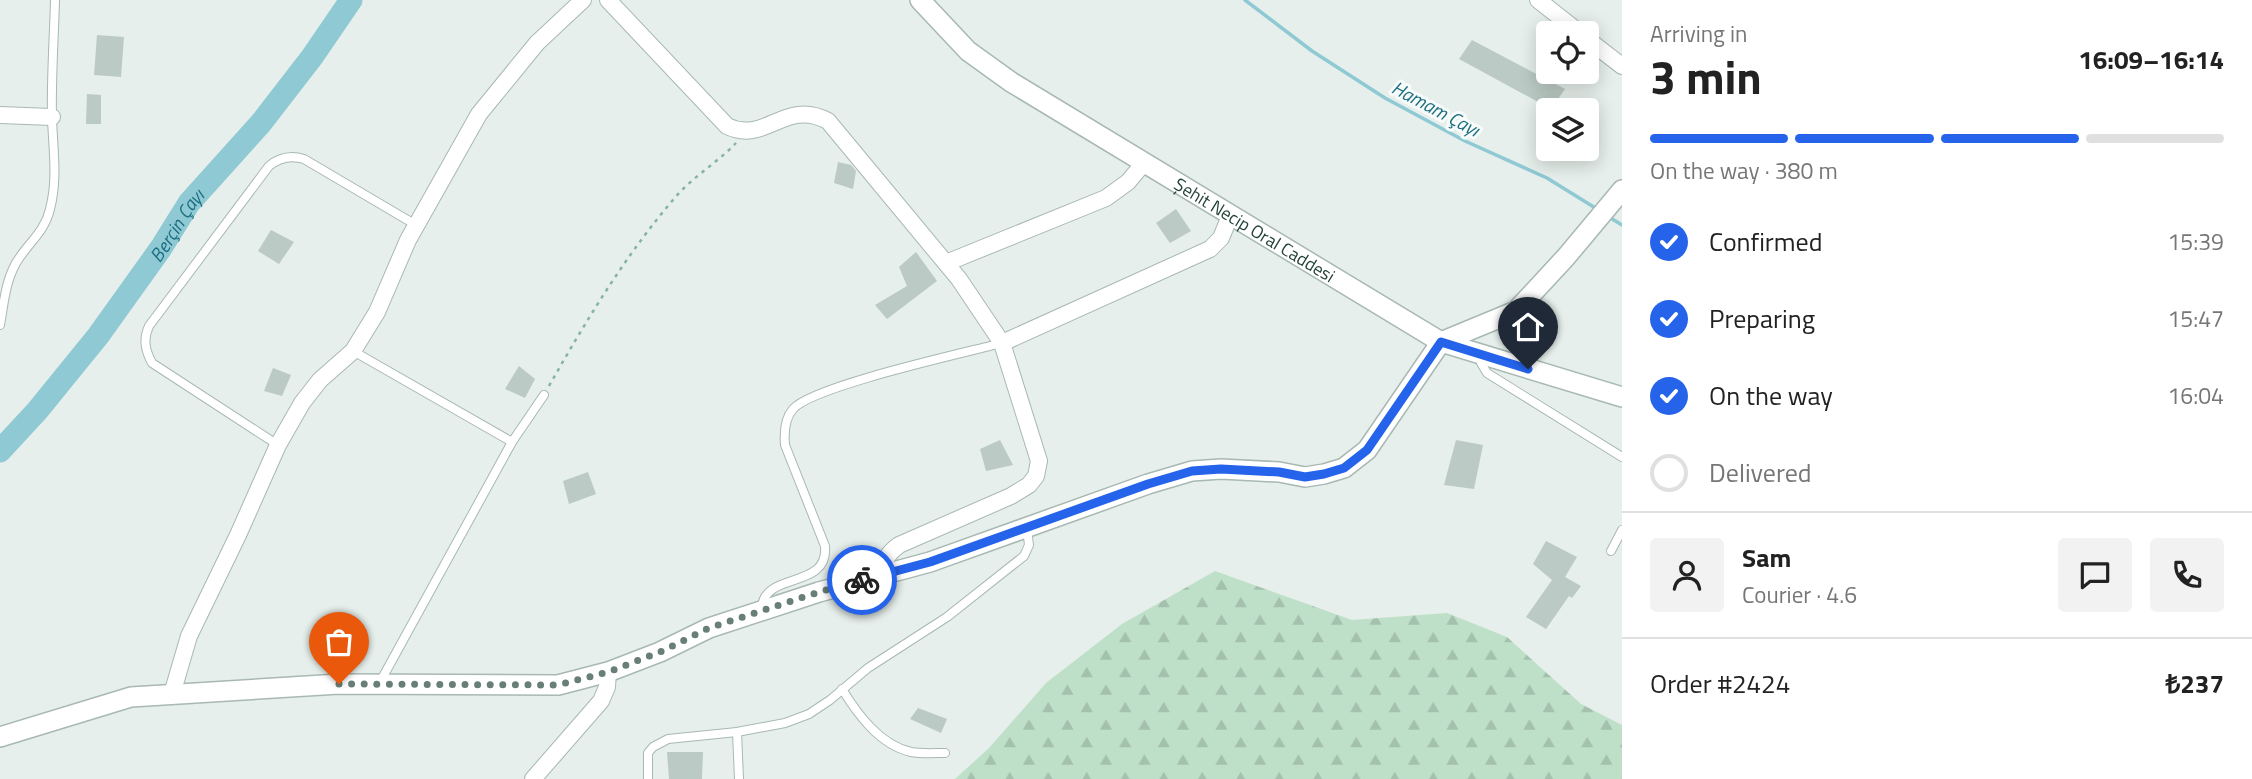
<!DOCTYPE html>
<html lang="en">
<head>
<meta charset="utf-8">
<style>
	:root { --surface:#fff; --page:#f2f2f2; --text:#222; --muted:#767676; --line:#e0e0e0; --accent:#2563eb }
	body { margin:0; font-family:"Titillium Web",sans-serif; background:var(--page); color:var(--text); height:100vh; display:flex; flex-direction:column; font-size:26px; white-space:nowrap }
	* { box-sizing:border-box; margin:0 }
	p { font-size:23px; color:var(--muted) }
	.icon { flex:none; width:38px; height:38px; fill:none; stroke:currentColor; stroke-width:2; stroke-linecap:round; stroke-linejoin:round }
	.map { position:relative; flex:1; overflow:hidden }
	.panel { display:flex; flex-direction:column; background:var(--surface); width:630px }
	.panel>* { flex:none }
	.tools { position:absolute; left:1536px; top:21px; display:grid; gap:14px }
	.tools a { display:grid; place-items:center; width:63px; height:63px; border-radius:7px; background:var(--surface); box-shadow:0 4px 18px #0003; font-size:35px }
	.pin { position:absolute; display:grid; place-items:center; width:60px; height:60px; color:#fff; margin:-72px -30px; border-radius:50% 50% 50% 0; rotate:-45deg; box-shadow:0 0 7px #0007 }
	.pin .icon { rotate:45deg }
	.courier { position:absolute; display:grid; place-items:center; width:70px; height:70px; margin:-35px; border:5px solid #2563eb; border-radius:50%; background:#fff; color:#222; box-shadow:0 2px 9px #0007 }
	.head em { font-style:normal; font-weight:700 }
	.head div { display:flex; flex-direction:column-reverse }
	.head { display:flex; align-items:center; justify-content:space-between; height:119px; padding:0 28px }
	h1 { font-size:46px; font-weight:700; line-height:52px }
	.bar { display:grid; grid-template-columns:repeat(4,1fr); gap:10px 7px; align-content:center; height:84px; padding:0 28px }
	.bar i { height:9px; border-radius:5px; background:var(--line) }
	.bar .active { background:var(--accent) }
	.bar p { grid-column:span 4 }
	.line { display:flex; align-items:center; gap:18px; padding:0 28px; border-top:2px solid var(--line) }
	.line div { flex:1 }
	.round { display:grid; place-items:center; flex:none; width:74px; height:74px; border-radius:7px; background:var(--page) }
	ol { padding:0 28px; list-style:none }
	li { display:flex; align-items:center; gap:21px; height:77px }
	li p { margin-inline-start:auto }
	li .icon { padding:7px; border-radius:50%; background:var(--accent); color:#fff; stroke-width:4 }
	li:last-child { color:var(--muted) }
	li i { width:38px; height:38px; border:4px solid var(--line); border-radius:50% }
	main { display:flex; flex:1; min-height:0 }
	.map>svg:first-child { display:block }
	.forest { fill:url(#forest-firs) }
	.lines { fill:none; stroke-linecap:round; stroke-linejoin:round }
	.stream { stroke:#8ec9d4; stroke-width:3.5 }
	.river { stroke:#8ec9d4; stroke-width:23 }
	.building { fill:#bbcac4 }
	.service-casing { stroke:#a8b8b2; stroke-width:10 }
	.minor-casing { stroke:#a8b8b2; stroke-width:18 }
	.tertiary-casing { stroke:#a8b8b2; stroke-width:22 }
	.path { stroke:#86b3a5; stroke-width:2.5; stroke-dasharray:3.5 5; stroke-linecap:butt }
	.service { stroke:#fff; stroke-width:8 }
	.minor { stroke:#fff; stroke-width:16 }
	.tertiary { stroke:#fff; stroke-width:19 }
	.done { stroke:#687f78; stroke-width:7; stroke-dasharray:0 12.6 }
	.route { stroke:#2563eb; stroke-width:9 }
	.labels { text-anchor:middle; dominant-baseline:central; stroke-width:6; stroke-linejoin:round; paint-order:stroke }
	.street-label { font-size:18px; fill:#24423a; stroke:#f7fbf9 }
	.water-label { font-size:19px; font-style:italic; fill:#1c6f80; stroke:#f7fbf9 }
</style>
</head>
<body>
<main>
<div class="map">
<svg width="1622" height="779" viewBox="0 0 1622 779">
	<defs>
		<pattern id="forest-firs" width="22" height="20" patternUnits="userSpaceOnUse" patternTransform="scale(1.75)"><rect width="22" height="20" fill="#bfe0c8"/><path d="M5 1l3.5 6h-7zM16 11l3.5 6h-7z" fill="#a4c1ad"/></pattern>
	</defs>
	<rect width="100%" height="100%" fill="#e6efeb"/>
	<path class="forest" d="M1215,571L1352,620L1447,613L1507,637L1581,704L1622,725V779H955L989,748L1046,683L1122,624Z"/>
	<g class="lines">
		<g class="stream">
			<path d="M1245,0L1312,51L1385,98L1465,141L1547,178L1597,209"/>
			<path d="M1609,217L1622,225"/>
		</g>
		<path class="river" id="s1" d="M0,451L37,411L98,336L161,248L189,203L261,123L312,57L351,0"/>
	</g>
	<g class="building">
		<path d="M97,35L124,37L121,77L94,75Z"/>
		<path d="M1472,40L1565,89L1551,109L1459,59Z"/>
		<path d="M87,94L101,95V124H86Z"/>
		<path d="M838,162L851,165L856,171L853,189L834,183Z"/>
		<path d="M1176,209L1191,231L1170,243L1156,223Z"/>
		<path d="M271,230L294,242L279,264L258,251Z"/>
		<path d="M916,252L937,281L887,319L875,305L907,286L899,267Z"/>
		<path d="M519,366L535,379L525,398L505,389Z"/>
		<path d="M273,368L291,375L282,396L264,391Z"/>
		<path d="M1000,440L1013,465L986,471L980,449Z"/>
		<path d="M1456,440L1483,445L1474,489L1444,485Z"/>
		<path d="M588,472L596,494L569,504L563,481Z"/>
		<path d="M1546,541L1577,557L1565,577L1581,586L1572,598L1569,596L1546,629L1526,617L1552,580L1533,564Z"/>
		<path d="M918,708L947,719L941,733L910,719Z"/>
		<path d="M667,752H703L702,779H669Z"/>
	</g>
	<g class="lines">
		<defs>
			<g id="service">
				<path d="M0,325C4,303 5,283 16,263C27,244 45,232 50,209C58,179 53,149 52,118C51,79 54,39 55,0"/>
				<path d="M353,351L512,442"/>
				<path d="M1481,355V363L1487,373L1622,457"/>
				<path d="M278,445L152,363C145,350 143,339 149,326L269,166C280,157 291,155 304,159L416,225"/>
				<path d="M1611,551L1622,530"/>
				<path d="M762,607C765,571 829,590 825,546L785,445C784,433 785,418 793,409C813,386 964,353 1002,343"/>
				<path d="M379,684L512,442L544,395"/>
				<path d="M842,689C858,715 880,745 911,752C922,754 934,753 945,753"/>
				<path d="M737,732L739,779"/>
				<path d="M648,779V753L653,747L668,739L737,732L785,723L809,714L830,700L868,668L947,617L1024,556L1029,545L1027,529"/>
			</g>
			<g id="minor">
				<path d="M608,0L727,126C766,145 784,98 828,121L959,279L1002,343L1039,461L1036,476L1029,485L1011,496L899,545C888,553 883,561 880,575"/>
				<path d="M1538,0L1580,33"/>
				<path d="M1587,39L1622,66"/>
				<path d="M0,115L52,117"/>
				<path d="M946,263L1106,198L1128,182L1143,164"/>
				<path d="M1002,343L1210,249L1221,238L1230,216"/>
				<path d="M172,694L189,636L238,535L278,445L302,403L320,380L353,351L377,312L408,240L479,114L537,43L583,0"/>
				<path d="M533,779L601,701L607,687L608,672"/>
			</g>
			<g id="tertiary">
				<path id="s2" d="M920,0L968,51L1011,82L1441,342L1622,397"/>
				<path d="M0,737L131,697L339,684L558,685L608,672L660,652L709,628L819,592L930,562L1148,484L1192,471L1221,469L1279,472L1305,477L1324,474L1344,468L1367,450L1441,342L1516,311L1566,257L1622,190"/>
			</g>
		</defs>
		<use href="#service" class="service-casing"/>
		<use href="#minor" class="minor-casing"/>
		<use href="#tertiary" class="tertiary-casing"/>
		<path class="path" d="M549,386C587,319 628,251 679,193C696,175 719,161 736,143"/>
		<use href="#service" class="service"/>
		<use href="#minor" class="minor"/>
		<use href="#tertiary" class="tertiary"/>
	</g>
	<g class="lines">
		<path class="done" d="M339,684L558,685L608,672L660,652L709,628L819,592L862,580"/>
		<path class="route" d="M862,580L930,562L1148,484L1192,471L1221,469L1279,472L1305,477L1324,474L1344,468L1367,450L1441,342L1528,369"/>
	</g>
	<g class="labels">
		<g class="street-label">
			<text stroke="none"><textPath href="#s2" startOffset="408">Şehit Necip Oral Caddesi</textPath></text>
		</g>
		<g class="water-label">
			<text transform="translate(1436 108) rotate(28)">Hamam Çayı</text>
			<text stroke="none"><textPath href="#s1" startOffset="287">Berçin Çayı</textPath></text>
		</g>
	</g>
</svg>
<div class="tools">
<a><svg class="icon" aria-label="locate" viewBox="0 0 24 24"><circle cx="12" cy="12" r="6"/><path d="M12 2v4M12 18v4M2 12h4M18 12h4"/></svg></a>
<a><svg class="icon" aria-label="layers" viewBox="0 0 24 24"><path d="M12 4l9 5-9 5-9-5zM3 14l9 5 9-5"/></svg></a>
</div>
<div class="pin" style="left:339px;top:684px;background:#ea580c"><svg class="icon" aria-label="bag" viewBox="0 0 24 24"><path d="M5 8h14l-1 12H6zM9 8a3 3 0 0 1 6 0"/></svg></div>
<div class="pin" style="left:1528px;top:369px;background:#1f2937"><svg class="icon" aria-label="home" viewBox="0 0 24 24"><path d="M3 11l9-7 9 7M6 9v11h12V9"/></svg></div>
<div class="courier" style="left:862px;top:580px"><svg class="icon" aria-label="bike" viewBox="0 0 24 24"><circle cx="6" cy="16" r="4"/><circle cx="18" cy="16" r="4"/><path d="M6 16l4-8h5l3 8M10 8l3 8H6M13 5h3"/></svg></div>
</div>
<section class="panel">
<div class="head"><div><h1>3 min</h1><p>Arriving in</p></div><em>16:09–16:14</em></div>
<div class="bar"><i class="active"></i><i class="active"></i><i class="active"></i><i></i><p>On the way · 380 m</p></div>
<ol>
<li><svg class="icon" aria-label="check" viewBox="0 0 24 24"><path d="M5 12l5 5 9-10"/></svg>Confirmed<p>15:39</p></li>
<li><svg class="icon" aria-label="check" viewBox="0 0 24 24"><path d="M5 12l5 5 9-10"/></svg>Preparing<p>15:47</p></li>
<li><svg class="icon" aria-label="check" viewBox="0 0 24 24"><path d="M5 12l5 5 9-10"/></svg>On the way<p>16:04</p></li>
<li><i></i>Delivered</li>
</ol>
<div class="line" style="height:126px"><a class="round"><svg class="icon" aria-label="person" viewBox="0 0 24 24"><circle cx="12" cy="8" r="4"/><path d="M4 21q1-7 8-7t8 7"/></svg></a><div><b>Sam</b><p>Courier · 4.6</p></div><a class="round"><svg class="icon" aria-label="chat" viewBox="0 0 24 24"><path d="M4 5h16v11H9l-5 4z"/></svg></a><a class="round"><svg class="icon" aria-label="phone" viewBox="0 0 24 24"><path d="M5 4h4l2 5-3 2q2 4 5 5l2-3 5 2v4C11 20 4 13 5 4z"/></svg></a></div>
<div class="line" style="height:91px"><div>Order #2424</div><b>₺237</b></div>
</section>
</main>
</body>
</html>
